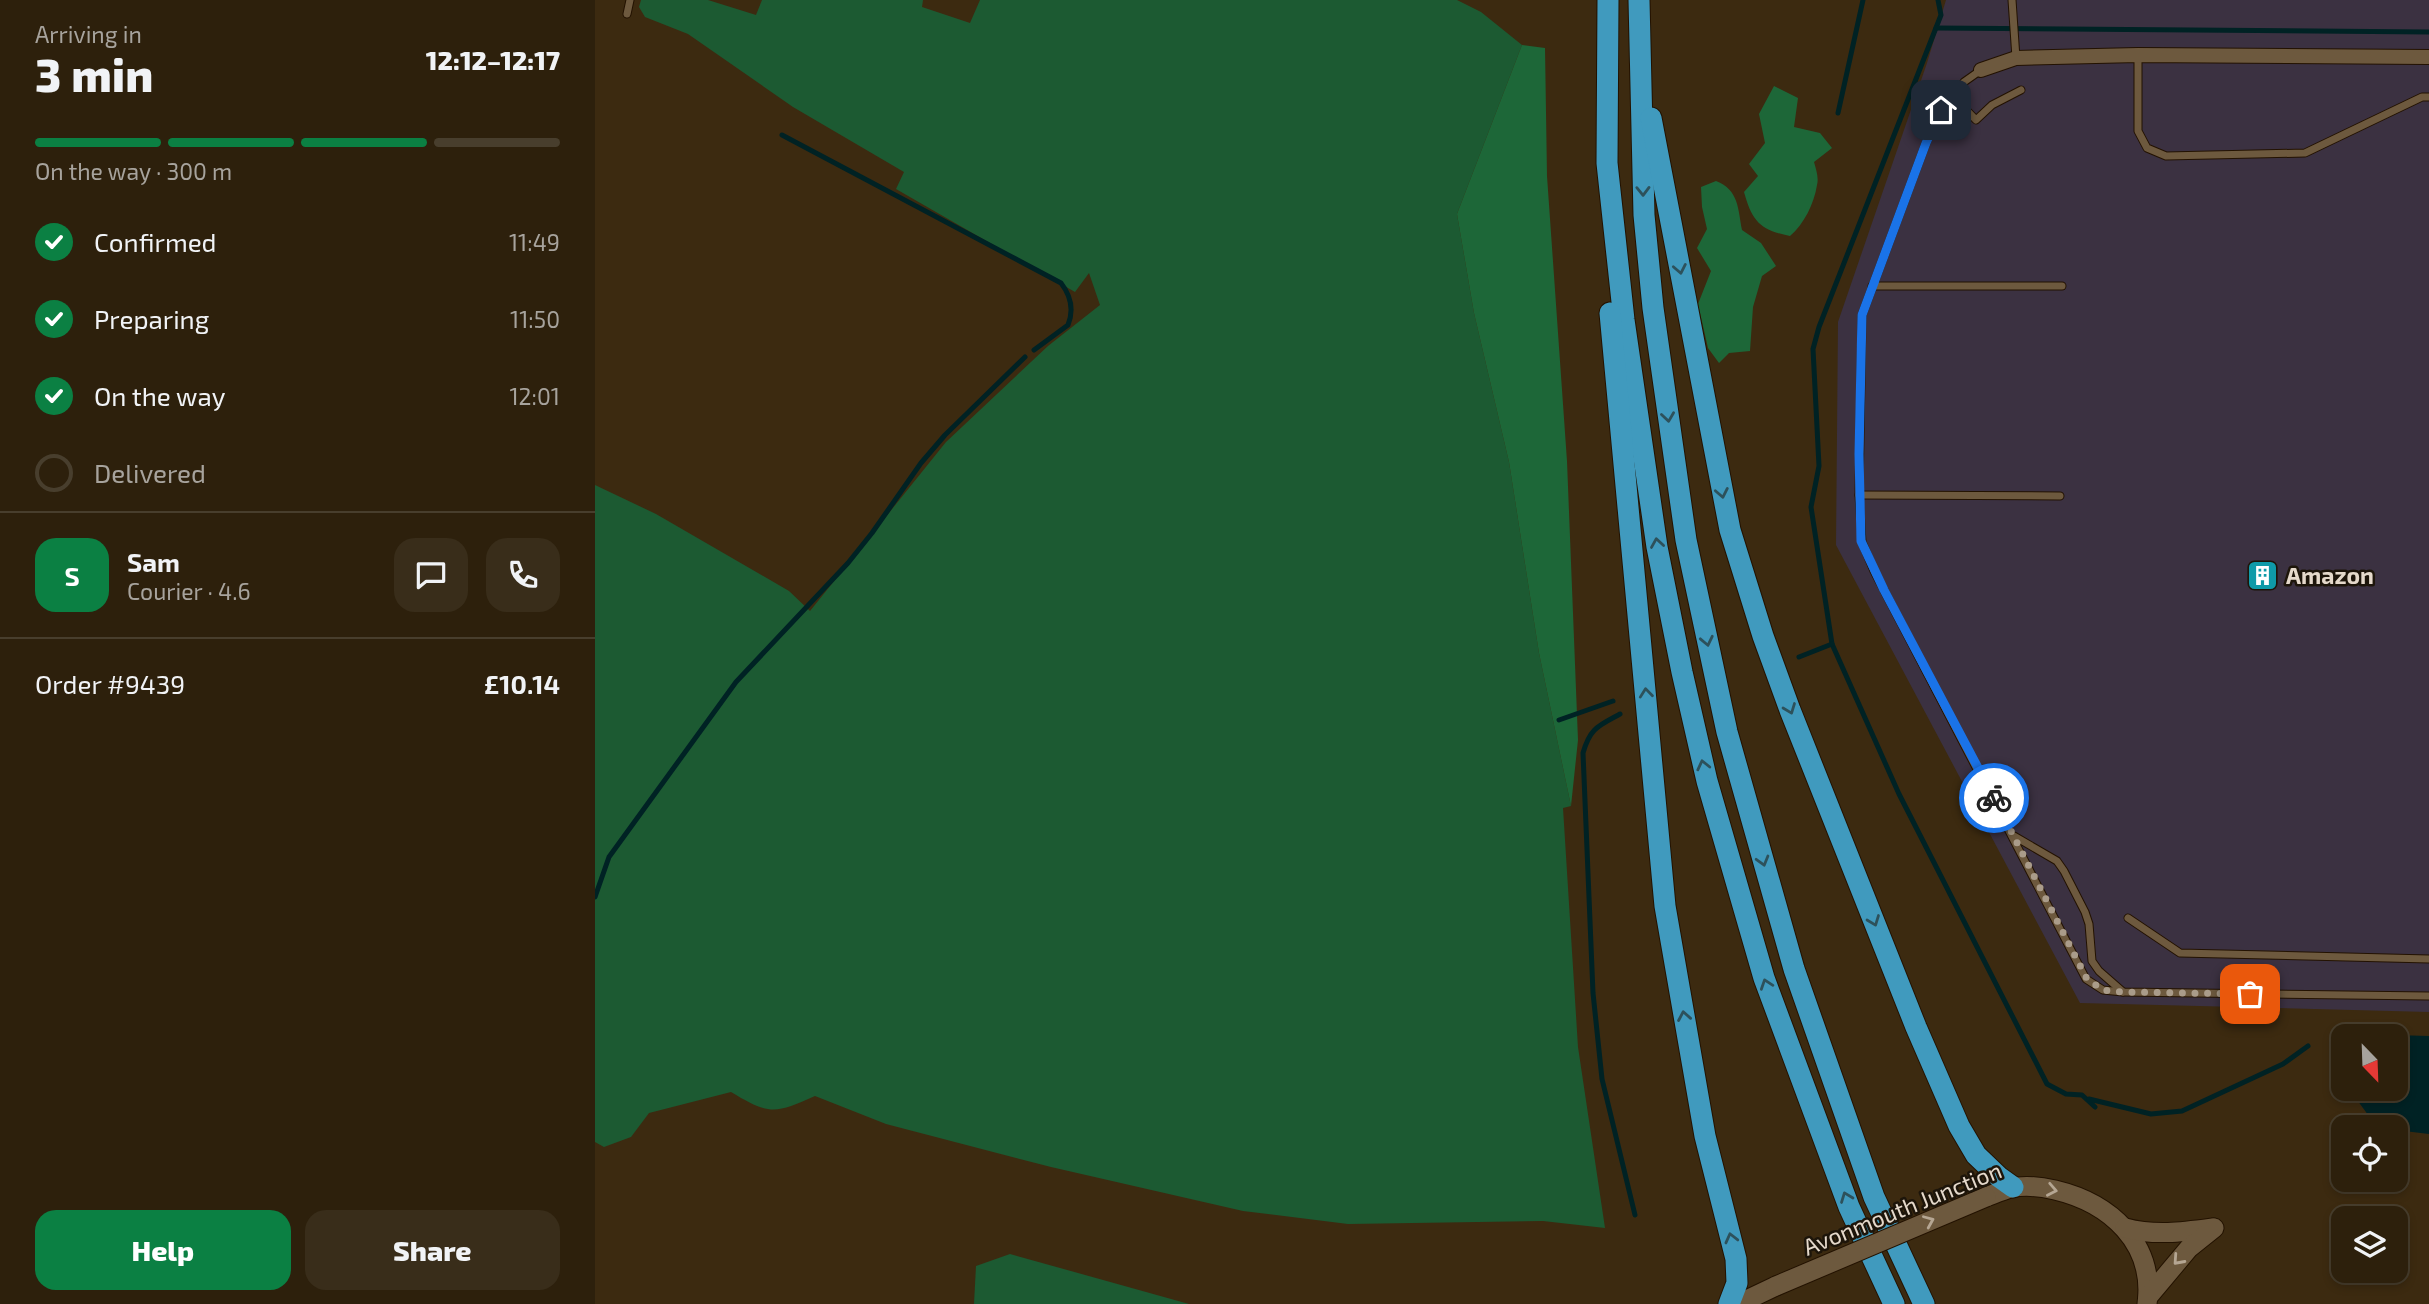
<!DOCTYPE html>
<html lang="en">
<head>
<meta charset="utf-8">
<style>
	:root { --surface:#2d200c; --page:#392d1a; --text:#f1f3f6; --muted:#a7a39d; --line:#483e2d; --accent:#0b8043 }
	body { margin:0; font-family:"Exo 2",sans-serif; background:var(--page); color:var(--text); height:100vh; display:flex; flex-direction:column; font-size:26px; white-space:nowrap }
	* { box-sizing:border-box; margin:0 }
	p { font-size:23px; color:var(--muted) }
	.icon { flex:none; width:38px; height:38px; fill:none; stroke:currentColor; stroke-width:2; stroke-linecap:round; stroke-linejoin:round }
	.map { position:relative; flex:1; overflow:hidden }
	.details { display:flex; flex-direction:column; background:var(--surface); width:595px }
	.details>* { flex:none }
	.needle { width:46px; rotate:157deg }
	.controls { position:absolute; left:1736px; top:1024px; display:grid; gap:14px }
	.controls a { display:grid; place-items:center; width:77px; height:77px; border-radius:14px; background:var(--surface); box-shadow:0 4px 10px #0003,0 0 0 2px var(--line); font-size:35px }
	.pin { position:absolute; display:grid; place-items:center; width:60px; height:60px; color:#fff; margin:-30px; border-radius:14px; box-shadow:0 4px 10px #0006 }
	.courier { position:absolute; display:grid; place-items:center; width:70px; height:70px; margin:-35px; border:5px solid #1a73e8; border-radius:50%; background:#fff; color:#222; box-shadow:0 2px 9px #0007 }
	.summary em { font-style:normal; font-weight:800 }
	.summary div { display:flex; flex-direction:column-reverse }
	.summary { display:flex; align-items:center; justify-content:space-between; height:119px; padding:0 35px }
	h1 { font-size:46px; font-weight:800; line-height:52px }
	.bar { display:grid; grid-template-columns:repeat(4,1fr); gap:10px 7px; align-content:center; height:84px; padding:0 35px }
	.bar i { height:9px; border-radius:5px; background:var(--line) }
	.bar .active { background:var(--accent) }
	.bar p { grid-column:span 4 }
	.line { display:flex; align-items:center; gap:18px; padding:0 35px; border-top:2px solid var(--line) }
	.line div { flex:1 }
	.round { display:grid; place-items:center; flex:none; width:74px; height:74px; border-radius:21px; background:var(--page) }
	ol { padding:0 35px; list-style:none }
	li { display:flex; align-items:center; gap:21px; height:77px }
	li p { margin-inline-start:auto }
	li .icon { padding:7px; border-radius:50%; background:var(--accent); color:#fff; stroke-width:4 }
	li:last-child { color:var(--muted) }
	li i { width:38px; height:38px; border:4px solid var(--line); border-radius:50% }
	.action { display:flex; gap:14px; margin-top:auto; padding:14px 35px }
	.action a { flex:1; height:80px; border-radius:21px; background:var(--accent); color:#fff; font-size:28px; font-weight:800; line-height:80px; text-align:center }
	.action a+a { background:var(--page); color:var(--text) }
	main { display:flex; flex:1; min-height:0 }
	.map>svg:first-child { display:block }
	.industrial { fill:#3b3141 }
	.green { fill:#1c5a32 }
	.forest { fill:#1d6738 }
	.water { fill:#002224 }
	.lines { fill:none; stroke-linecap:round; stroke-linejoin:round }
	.stream { stroke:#002224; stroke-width:5 }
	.lane-casing { stroke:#231200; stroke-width:9 }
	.street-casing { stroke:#231200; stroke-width:16 }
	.secondary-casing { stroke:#231200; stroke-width:21 }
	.highway-casing { stroke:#231200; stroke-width:23 }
	.lane { stroke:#6d593e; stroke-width:7 }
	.street { stroke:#6d593e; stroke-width:14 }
	.secondary { stroke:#6d593e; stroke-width:19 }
	.highway { stroke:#409abe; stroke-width:21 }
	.secondary-bridge-casing { stroke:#231200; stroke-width:21; stroke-linecap:butt }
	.secondary-bridge { stroke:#6d593e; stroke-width:19 }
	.oneway { stroke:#2d515b }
	.oneway2 { stroke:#b5a693 }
	.done { stroke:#aa9c8a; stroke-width:7; stroke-dasharray:0 12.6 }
	.route { stroke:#1a73e8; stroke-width:9 }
	.labels { text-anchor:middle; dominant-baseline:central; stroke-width:5; stroke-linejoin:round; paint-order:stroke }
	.poi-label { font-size:23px; font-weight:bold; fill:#e5d9cb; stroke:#1d150a; text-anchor:start }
	.street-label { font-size:23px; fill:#e5d9cb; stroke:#1d150a }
</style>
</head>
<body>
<main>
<section class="details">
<div class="summary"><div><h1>3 min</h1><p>Arriving in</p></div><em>12:12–12:17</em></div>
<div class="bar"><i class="active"></i><i class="active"></i><i class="active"></i><i></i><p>On the way · 300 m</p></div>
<ol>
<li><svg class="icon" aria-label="check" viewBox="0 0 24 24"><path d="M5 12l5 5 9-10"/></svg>Confirmed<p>11:49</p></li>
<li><svg class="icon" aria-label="check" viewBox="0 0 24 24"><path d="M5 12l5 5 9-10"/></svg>Preparing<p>11:50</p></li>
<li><svg class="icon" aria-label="check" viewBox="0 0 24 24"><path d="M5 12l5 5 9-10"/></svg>On the way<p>12:01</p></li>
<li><i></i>Delivered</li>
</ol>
<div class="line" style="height:126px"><b class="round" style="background:var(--accent);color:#fff">S</b><div><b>Sam</b><p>Courier · 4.6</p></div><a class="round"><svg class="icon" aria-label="chat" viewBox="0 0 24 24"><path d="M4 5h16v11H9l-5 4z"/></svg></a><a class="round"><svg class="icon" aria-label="phone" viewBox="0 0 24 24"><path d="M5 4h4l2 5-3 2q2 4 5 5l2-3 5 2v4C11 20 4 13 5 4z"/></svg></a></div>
<div class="line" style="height:91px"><div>Order #9439</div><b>£10.14</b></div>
<div class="action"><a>Help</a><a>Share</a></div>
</section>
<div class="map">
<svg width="1834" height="1304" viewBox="0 0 1834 1304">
	<rect width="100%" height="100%" fill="#3c2a10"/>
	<path class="industrial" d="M1351,0H1834V1012L1485,1003L1241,545L1243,322L1332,63Z"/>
	<g class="green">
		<path d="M46,0H113L161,15L167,0H328L327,7L375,23L385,0H862L886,12L927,45L862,214L879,313L914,462L944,653L976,806L968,808L983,1047L1010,1228L948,1221L753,1224L648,1211L456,1167L291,1124L220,1096C180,1114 174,1115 136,1092L54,1113L36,1137L9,1147L0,1142V485L61,514L194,591L215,611L351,442L453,346L505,305L494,273L480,292L301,189L309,172L198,107L93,34L50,17L44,7Z"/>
		<path d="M415,1254L594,1304H379L381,1266Z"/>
	</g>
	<g class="forest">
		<path d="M927,45L950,48L952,176L972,461L983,740L976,806L944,653L914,462L879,313L862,214Z"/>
		<path d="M1179,86L1203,98L1199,127L1225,133L1237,148L1219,162C1221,169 1224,178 1222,185C1219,204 1209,224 1195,236C1165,230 1157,221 1149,192L1163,176L1154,164L1170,143L1164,114Z"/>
		<path d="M1121,181C1144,190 1143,209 1147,230L1166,243L1181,266L1167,276L1158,307L1155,351L1134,353L1124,363L1113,348L1103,304L1116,271L1102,248L1112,229L1107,207L1106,187Z"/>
	</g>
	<path class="water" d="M1762,1034L1834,1036V1134L1801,1130V1127H1782L1754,1089L1801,1088V1036H1761Z"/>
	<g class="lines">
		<g class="stream">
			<path d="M1343,0L1346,15L1224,327L1218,349L1224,466L1216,507L1237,644L1304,794L1452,1084L1471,1094L1487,1095L1500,1107"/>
			<path d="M1341,28L1834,32"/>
			<path d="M1243,113L1268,0"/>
			<path d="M187,135L466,283C476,296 479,310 473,325L439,350"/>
			<path d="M1204,657L1237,644"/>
			<path d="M1025,714C1003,726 995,728 988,753L998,993L1007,1079L1040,1215"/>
			<path d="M964,720L1018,701"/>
			<path d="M0,897L14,857L141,682L253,563L277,533L326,463L350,435L430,357"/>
			<path d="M1494,1099L1556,1114L1587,1111L1688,1064L1713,1046"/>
		</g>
		<defs>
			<g id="lane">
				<path d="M1417,0L1421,58"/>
				<path d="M32,14L35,0"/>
				<path d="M1543,56V131L1552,148L1571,156L1710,153L1827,97H1834"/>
				<path d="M1386,70L1369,82L1346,110L1331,143L1267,315L1264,495L1267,542L1279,571L1491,979L1508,990L1528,992L1834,996"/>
				<path d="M1357,95L1381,120L1397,105L1426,90"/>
				<path d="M1277,286H1467"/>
				<path d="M1264,495L1465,496"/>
				<path d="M1419,836L1462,861L1469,871L1490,912L1494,924L1497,961L1504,971L1528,992"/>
				<path d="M1533,918L1585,953L1834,959"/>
			</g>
			<path id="street" d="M1386,70L1421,58L1543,55L1834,57"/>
			<g id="secondary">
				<path d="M1391,1197C1399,1194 1408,1190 1416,1188C1429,1185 1447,1187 1460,1190C1515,1203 1560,1243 1552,1304"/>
				<path d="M1530,1228C1560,1236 1588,1232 1618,1228"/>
				<path d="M1553,1297L1594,1248L1619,1228"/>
				<path d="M1143,1304L1181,1286"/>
			</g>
			<g id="highway">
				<path d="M1013,0L1012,163L1029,320L1062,547L1087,672L1112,781L1169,978L1254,1207L1299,1304"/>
				<path d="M1044,0L1049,215L1058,308L1091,540L1132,732L1199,969L1279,1197L1329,1304"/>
				<path d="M1056,118L1135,530L1168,636L1195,710L1321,1027L1364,1126L1381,1155L1404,1177L1418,1187"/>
				<path d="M1015,313L1070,906L1110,1136L1141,1259L1142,1283L1134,1304"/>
			</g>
		</defs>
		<use href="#lane" class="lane-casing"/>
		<use href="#street" class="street-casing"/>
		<use href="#secondary" class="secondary-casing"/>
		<use href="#highway" class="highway-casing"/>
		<use href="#lane" class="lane"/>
		<use href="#street" class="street"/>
		<use href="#secondary" class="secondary"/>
		<use href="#highway" class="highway"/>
		<defs>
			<path id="secondary-bridge" d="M1181,1286L1391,1197"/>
		</defs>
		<use href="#secondary-bridge" class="secondary-bridge-casing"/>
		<use href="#secondary-bridge" class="secondary-bridge"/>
	</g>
	<defs><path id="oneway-chevron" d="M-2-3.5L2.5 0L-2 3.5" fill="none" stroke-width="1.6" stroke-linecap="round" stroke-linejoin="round" transform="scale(1.75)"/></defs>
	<g class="oneway">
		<use href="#oneway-chevron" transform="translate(1048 191) rotate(89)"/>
		<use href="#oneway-chevron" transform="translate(1085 269) rotate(79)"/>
		<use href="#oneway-chevron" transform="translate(1073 417) rotate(82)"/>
		<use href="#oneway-chevron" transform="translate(1127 493) rotate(79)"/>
		<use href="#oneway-chevron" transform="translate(1062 543) rotate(-99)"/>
		<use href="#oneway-chevron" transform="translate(1112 641) rotate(78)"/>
		<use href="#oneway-chevron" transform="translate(1051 693) rotate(-96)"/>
		<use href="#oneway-chevron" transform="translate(1195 709) rotate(69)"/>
		<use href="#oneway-chevron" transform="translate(1108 765) rotate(-103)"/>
		<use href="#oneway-chevron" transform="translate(1168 861) rotate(74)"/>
		<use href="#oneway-chevron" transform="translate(1279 921) rotate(69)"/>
		<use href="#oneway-chevron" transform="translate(1171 984) rotate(-109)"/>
		<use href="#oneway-chevron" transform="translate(1089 1016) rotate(-100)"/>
		<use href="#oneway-chevron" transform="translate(1251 1197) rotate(-111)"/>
		<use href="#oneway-chevron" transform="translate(1136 1238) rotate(-104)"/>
	</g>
	<g class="oneway2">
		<use href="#oneway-chevron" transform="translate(1457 1190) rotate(11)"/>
		<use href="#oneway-chevron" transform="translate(1334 1221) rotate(-23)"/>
		<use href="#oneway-chevron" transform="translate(1583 1260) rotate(132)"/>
	</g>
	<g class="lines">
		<path class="done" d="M1399,798L1492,979L1508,990L1528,992L1655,994"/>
		<path class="route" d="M1346,110L1331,143L1267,315L1264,454L1266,541L1289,590L1399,798"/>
	</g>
	<defs>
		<symbol id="building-square" viewBox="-11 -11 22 22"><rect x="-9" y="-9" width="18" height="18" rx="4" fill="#0f9aa8" stroke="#1d150a"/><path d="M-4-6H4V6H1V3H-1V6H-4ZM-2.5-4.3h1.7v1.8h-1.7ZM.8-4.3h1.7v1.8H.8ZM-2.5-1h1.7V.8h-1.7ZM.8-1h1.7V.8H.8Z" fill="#fff"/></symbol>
	</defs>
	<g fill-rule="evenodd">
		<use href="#building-square" x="1650" y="558" width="35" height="35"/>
	</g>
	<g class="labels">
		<g class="poi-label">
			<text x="1691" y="575">Amazon</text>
		</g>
		<g class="street-label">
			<text transform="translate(1307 1208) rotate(-22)">Avonmouth Junction</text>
		</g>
	</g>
</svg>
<div class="controls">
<a><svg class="needle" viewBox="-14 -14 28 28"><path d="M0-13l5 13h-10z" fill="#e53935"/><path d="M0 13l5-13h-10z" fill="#a7a39d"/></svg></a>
<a><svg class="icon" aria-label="locate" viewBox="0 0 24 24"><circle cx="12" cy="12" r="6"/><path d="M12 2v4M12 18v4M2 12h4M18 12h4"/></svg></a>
<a><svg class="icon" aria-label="layers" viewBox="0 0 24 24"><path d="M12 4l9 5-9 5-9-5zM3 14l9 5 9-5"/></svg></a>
</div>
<div class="pin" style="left:1655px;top:994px;background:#ea580c"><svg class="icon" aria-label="bag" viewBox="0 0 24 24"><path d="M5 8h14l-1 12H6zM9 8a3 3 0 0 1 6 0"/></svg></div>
<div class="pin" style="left:1346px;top:110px;background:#1f2937"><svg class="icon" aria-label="home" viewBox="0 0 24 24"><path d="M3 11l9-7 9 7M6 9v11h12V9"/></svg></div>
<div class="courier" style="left:1399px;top:798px"><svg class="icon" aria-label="bike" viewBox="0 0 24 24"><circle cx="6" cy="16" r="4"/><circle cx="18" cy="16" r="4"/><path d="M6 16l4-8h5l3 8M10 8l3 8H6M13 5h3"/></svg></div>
</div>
</main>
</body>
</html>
